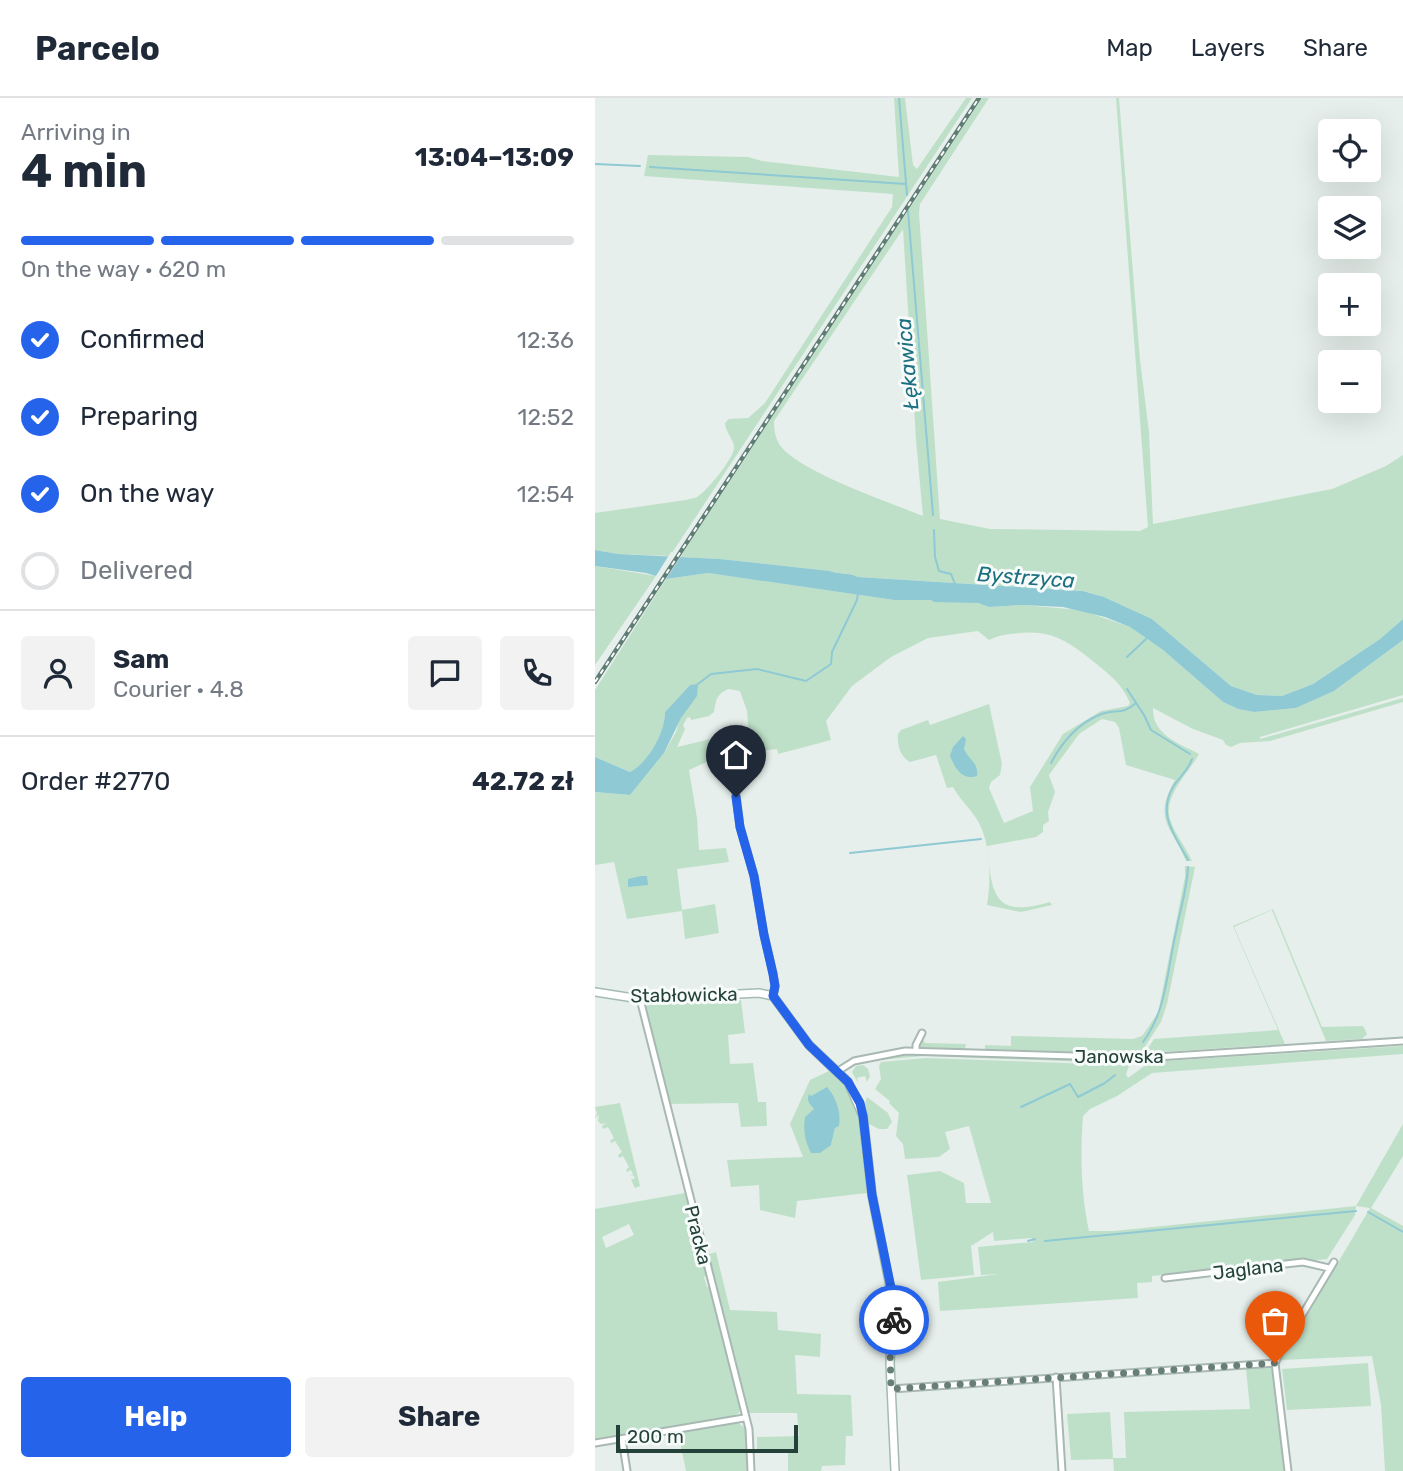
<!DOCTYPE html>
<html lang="en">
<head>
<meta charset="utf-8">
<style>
	:root { --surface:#fff; --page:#f2f2f3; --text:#1f2937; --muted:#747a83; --line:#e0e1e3; --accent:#2563eb }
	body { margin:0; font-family:Rubik,sans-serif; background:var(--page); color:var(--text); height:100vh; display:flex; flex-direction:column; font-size:26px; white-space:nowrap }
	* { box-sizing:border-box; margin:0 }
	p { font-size:23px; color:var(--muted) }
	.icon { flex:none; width:38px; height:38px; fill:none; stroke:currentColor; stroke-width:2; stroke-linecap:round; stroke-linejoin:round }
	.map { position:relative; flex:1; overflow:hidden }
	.sheet { display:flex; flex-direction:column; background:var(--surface); width:595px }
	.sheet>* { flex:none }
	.tools { position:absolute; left:723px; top:21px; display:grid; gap:14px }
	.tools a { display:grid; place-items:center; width:63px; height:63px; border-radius:7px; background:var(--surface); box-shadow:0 7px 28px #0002; font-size:35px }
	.scale { position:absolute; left:21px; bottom:18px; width:182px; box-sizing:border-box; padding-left:7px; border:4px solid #24423a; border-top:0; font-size:19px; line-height:24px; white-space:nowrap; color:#24423a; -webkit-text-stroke:5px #f7fbf9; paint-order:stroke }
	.pin { position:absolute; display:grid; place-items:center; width:60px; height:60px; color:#fff; margin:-72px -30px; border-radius:50% 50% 50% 0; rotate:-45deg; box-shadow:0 0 7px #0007 }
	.pin .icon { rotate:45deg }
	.courier { position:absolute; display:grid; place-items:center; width:70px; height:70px; margin:-35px; border:5px solid #2563eb; border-radius:50%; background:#fff; color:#222; box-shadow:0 2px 9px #0007 }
	.overview em { font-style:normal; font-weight:700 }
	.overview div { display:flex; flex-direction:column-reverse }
	.overview { display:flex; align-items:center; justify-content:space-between; height:119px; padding:0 21px }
	h1 { font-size:46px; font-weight:700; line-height:52px }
	.bar { display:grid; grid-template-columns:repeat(4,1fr); gap:10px 7px; align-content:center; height:84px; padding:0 21px }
	.bar i { height:9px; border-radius:5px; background:var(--line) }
	.bar .on { background:var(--accent) }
	.bar p { grid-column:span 4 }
	.line { display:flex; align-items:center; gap:18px; padding:0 21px; border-top:2px solid var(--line) }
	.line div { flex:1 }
	.round { display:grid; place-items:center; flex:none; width:74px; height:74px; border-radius:7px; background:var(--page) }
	ol { padding:0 21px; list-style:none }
	li { display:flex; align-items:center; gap:21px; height:77px }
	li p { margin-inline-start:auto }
	li .icon { padding:7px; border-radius:50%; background:var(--accent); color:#fff; stroke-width:4 }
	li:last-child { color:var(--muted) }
	li i { width:38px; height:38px; border:4px solid var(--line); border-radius:50% }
	.primary-button { display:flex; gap:14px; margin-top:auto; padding:14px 21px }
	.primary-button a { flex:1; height:80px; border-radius:7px; background:var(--accent); color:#fff; font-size:28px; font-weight:700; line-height:80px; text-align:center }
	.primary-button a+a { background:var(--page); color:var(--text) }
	header { display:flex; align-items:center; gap:42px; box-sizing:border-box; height:98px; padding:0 35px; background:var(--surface); border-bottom:2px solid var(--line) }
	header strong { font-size:33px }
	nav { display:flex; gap:38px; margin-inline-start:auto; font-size:24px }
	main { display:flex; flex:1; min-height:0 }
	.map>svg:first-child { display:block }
	.green { fill:#bfe0c8; fill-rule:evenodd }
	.water { fill:#8ec9d4 }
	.pier { fill:#e6efeb }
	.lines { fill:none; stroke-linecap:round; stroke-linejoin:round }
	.stream { stroke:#8ec9d4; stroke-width:2 }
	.street-casing { stroke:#a8b8b2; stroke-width:9 }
	.secondary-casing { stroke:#a4bbb3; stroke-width:10 }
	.street { stroke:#fff; stroke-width:5 }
	.secondary { stroke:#fff; stroke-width:7 }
	.rail-casing { stroke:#5f7d75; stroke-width:4.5 }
	.rail { stroke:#f7fbf9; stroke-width:2; stroke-dasharray:5; stroke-linecap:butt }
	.done { stroke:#687f78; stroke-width:7; stroke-dasharray:0 12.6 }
	.route { stroke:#2563eb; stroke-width:9 }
	.labels { text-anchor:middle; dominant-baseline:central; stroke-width:6; stroke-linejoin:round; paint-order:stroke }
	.street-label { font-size:19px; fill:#24423a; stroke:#f7fbf9 }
	.water-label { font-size:21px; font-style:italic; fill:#1c6f80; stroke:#f7fbf9 }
</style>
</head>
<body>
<header>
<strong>Parcelo</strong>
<nav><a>Map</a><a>Layers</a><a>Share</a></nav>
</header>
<main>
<section class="sheet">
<div class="overview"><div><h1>4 min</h1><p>Arriving in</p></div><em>13:04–13:09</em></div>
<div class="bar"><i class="on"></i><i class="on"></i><i class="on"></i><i></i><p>On the way · 620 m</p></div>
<ol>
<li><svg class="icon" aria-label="check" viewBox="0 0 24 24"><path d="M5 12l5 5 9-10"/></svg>Confirmed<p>12:36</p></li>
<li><svg class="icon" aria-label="check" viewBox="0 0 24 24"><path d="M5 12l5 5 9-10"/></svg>Preparing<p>12:52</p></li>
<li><svg class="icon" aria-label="check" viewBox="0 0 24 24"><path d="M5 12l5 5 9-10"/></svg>On the way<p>12:54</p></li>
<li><i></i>Delivered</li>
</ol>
<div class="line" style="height:126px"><a class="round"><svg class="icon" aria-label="person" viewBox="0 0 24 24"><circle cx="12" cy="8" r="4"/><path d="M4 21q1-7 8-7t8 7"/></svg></a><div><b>Sam</b><p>Courier · 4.8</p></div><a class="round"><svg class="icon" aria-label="chat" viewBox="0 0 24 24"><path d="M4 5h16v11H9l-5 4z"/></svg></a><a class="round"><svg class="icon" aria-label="phone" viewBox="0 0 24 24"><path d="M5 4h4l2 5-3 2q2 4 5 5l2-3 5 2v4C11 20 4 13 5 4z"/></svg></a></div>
<div class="line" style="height:91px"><div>Order #2770</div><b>42.72 zł</b></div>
<div class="primary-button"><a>Help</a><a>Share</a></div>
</section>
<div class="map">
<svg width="808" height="1373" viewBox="0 0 808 1373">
	<rect width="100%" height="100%" fill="#e6efeb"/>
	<g class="green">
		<path d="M299,0H310L318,67L322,71L371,0H377L75,458L23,456L0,452V415L91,402C94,401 100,400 102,399C112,393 137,362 139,351C140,342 130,334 130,325L134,321L153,320L170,305L297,109L298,96L49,78L53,57L153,59L167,63L304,79Z"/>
		<path d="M387,0H394L325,106L324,115L345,421L395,431L545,433L553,429L521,0H524L545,262L554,334L558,426L737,391L791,368L808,357V521L785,541L718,586L687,598L662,597L636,588L557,521L509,499L489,493L263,479C254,474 245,477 235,473L125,461L85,459ZM308,131L321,342L328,418C291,403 217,378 190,353C181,345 179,334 179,323Z"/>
		<path d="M0,468L61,478L0,567Z"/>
		<path d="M113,475L299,502H337L383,505L394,509L427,507L486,512L535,529L568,552L628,604L643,611L659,614L701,610L739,593L808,542V597L665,639V641L808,600V604L675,643L645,645L636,649L631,647L628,642L598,631L558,610C557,637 584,645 604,656C593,676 566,700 576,724C581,738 591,749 597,763H591C577,728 557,722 580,682L531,667L524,630L520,624L507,621L484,636L454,677L460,694L453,714L454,723L448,727V734L441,739L392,748C397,796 398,821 455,804L457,807L426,814L392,807C396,783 396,748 384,725C377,712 365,702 358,689L352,690L341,657L315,664C305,658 302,648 303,636L306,632L333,622L335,627L394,606L407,666L405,677L396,684L394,690L409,725L438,713L435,689L468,636L506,613L533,608L535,605C527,586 515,577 499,564C475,545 458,532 426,535C414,536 404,537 394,542L383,533L333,540L296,559L257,588L231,623L236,642L183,656L182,651L127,657L94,672L102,720L104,752L131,750L134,764L82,771L87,812L120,806L124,835L90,841L87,813L32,821L19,764L0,767V694L35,697L69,655L81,634L95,587L70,614C70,635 54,664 35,674L0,659V592L71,481ZM134,591L145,593L152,613L154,637L124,646L120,640L82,649L90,631L88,627L92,620L95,619L96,622L114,618L119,614C121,602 122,595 134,591Z"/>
		<path d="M590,768L600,769L572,906L566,924L545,956L390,951V947L416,948V938L538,941L547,938L563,915L590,779Z"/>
		<path d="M678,811L727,929L768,928L772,936L767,941L731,943L677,812L639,829L690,946L550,955L559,941L683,932L638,828Z"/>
		<path d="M146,902L150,935L133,937L135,966L158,965L163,1004H171L172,1028L146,1029L143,1005L74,1006L51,909L52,906Z"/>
		<path d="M327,939L330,945L371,946L370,951L325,949L324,945Z"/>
		<path d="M808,948V956L557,975L522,998L495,1011L488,1018C485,1057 486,1095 494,1133H519L761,1108L808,1026V1058L776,1110L808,1128V1373H790L786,1307L777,1258L686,1262L775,1110L761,1108L760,1117L732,1161L557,1178V1184L542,1185L543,1200L345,1213L343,1184L404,1176L386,1177L383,1149L438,1144L437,1140L399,1143L398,1134L376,1148L379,1177L326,1182L312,1077L345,1073L369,1085L371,1105H396L374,1028L350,1034L355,1051L344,1059L310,1061L308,1046L301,1038L304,1015L294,1005L295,1003L280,991L286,981L284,968L286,964L331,960L526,967L532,965L534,968L531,976L533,980L555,964Z"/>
		<path d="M218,956C229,966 241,975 250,987C271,1018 268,1059 272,1095L202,1103L200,1120L165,1112L164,1087L136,1089L132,1062L208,1059L195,1026L215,982L234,973ZM230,991C243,1001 246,1011 243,1028L240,1030L236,1047L216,998Z"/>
		<path d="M331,956L512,963H528L494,964L330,958L282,962L306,957Z"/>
		<path d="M268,967L273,971L275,978L272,984L270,978L262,980L263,985L257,974L261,968Z"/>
		<path d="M272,999L293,1015L297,1024L292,1031H284L274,1026L270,1006Z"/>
		<path d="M25,1005L45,1088L40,1090L36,1082L40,1080L38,1077L34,1078L38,1076L36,1072L32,1074L31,1072L34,1069L28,1058L24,1060L23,1057L27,1054L20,1043L16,1045L15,1043L19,1040L13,1029L8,1031L7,1028L11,1025L6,1026L3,1023L4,1017L0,1020L2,1016L0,1009Z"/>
		<path d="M90,1095L111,1178L109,1179L112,1189H114L145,1311L144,1315L135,1319L0,1341V1111ZM34,1126L39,1137L11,1150L7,1139Z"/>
		<path d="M121,1154L135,1212L182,1214L183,1232L226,1236L225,1259L200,1257L202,1296L256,1297L258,1338H251L250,1367L227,1368L226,1373H193V1355H162V1339L204,1338L202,1315H151L116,1167L115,1156Z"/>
		<path d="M773,1265L776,1308L692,1312L687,1271Z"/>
		<path d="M675,1269C687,1291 687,1347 690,1373H519L518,1361L476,1362L472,1316L515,1314L518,1360H531L529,1314L655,1311L651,1271Z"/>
		<path d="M142,1324L150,1330L152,1336L153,1373H91L83,1334Z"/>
	</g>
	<g class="water">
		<path d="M0,452L23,456L125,461L235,473C245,477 254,474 263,479L488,493L509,499L557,521L636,588L662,597L687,598L718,586L785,541L808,521V542L739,593L701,610L659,614L643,611L628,604L568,552L535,529L510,519L468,509L427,507L394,509L383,505L339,504L336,502H299L113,475L71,481L51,475L0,468Z"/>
		<path d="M103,586L102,598L86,620L69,655L35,697L0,694V659L35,674C54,664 70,634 70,614L95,587Z"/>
		<path d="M368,638L371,641L369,651C374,662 384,665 382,678C367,683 360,670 355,658L358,649Z"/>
		<path d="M46,778H52L53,787L33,789V781Z"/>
		<path d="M232,989C242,1001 246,1013 244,1028L240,1030L236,1047L225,1055H216C210,1043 208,1033 210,1019L219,1011C215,1006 211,1003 214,996L216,998Z"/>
	</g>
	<path class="pier" d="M76,454L88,455L69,484L59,481Z"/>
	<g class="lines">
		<g class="stream">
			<path d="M304,0L312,97"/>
			<path d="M0,66L45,68"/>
			<path d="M55,69L311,86"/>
			<path d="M313,113L338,417"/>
			<path d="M339,432L340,459L344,473L356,476L360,486"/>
			<path d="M532,559L551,541"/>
			<path d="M103,586L116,576L162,571L211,583L236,566L237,554L262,502L263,494"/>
			<path d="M532,591L549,617L556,632L595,656"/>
			<path d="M456,665C467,644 483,626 504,617C519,610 527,618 541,605"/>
			<path d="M255,755L386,741"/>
			<path d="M593,762C580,737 562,717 578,689C584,679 593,673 597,661"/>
			<path d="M548,944C572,912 572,872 581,834C585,812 592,792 593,769"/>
			<path d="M426,1009L475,986L483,999L510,985L520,977"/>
			<path d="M773,1114L808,1134"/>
			<path d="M433,1143L440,1141"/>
			<path d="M450,1143L761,1113"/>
		</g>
		<defs>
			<g id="street">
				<path d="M139,681L145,729L159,778L169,837L178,875L180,888L178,898"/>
				<path d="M45,901L154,1331L156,1373"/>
				<path d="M321,953V947L327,935"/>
				<path d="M243,973L259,963L310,953L546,960L808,943"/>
				<path d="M570,1180L708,1164L734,1170"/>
				<path d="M461,1279L467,1373"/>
				<path d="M296,1291L680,1265"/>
				<path d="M27,1341L32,1373"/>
				<path d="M0,1345L149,1320"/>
				<path d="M693,1373L680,1265L688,1249L739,1164"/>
			</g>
			<path id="secondary" d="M0,894L45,901L164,895L178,898L214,947L253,984L268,1018L277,1097L298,1204L295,1265L300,1373"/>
		</defs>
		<use href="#street" class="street-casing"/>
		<use href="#secondary" class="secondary-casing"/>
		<use href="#street" class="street"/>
		<use href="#secondary" class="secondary"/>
		<defs>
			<path id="rail" d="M0,584L384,0"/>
		</defs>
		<use href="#rail" class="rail-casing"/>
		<use href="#rail" class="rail"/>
	</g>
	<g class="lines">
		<path class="done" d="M299,1222L295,1250L296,1291L680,1265"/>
		<path class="route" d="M141,699L145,729L159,778L169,837L178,876L180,888L178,898L214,947L253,984L265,1005L268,1018L277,1097L296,1190L299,1222"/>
	</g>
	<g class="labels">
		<g class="street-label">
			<text transform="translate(89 897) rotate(-1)">Stabłowicka</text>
			<text x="524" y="958">Janowska</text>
			<text transform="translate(103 1137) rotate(76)">Pracka</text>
			<text transform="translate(653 1171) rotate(-7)">Jaglana</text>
		</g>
		<g class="water-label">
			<text transform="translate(312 266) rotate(-95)">Łękawica</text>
			<text transform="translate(431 479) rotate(4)">Bystrzyca</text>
		</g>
	</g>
</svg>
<div class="tools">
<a><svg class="icon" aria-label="locate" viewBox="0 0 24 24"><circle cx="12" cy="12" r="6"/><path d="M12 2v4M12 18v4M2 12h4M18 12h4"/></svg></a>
<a><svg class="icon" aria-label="layers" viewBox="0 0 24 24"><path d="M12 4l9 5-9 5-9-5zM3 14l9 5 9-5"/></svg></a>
<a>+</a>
<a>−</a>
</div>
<div class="scale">200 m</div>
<div class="pin" style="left:680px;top:1265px;background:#ea580c"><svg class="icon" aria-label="bag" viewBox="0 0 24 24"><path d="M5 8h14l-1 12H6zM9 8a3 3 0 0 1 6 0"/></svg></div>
<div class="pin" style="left:141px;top:699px;background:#1f2937"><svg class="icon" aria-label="home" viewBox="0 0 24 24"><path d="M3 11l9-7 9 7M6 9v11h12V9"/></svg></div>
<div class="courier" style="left:299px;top:1222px"><svg class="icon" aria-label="bike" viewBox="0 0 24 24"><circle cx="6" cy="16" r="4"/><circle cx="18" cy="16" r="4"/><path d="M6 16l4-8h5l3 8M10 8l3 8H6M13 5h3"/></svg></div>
</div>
</main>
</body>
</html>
